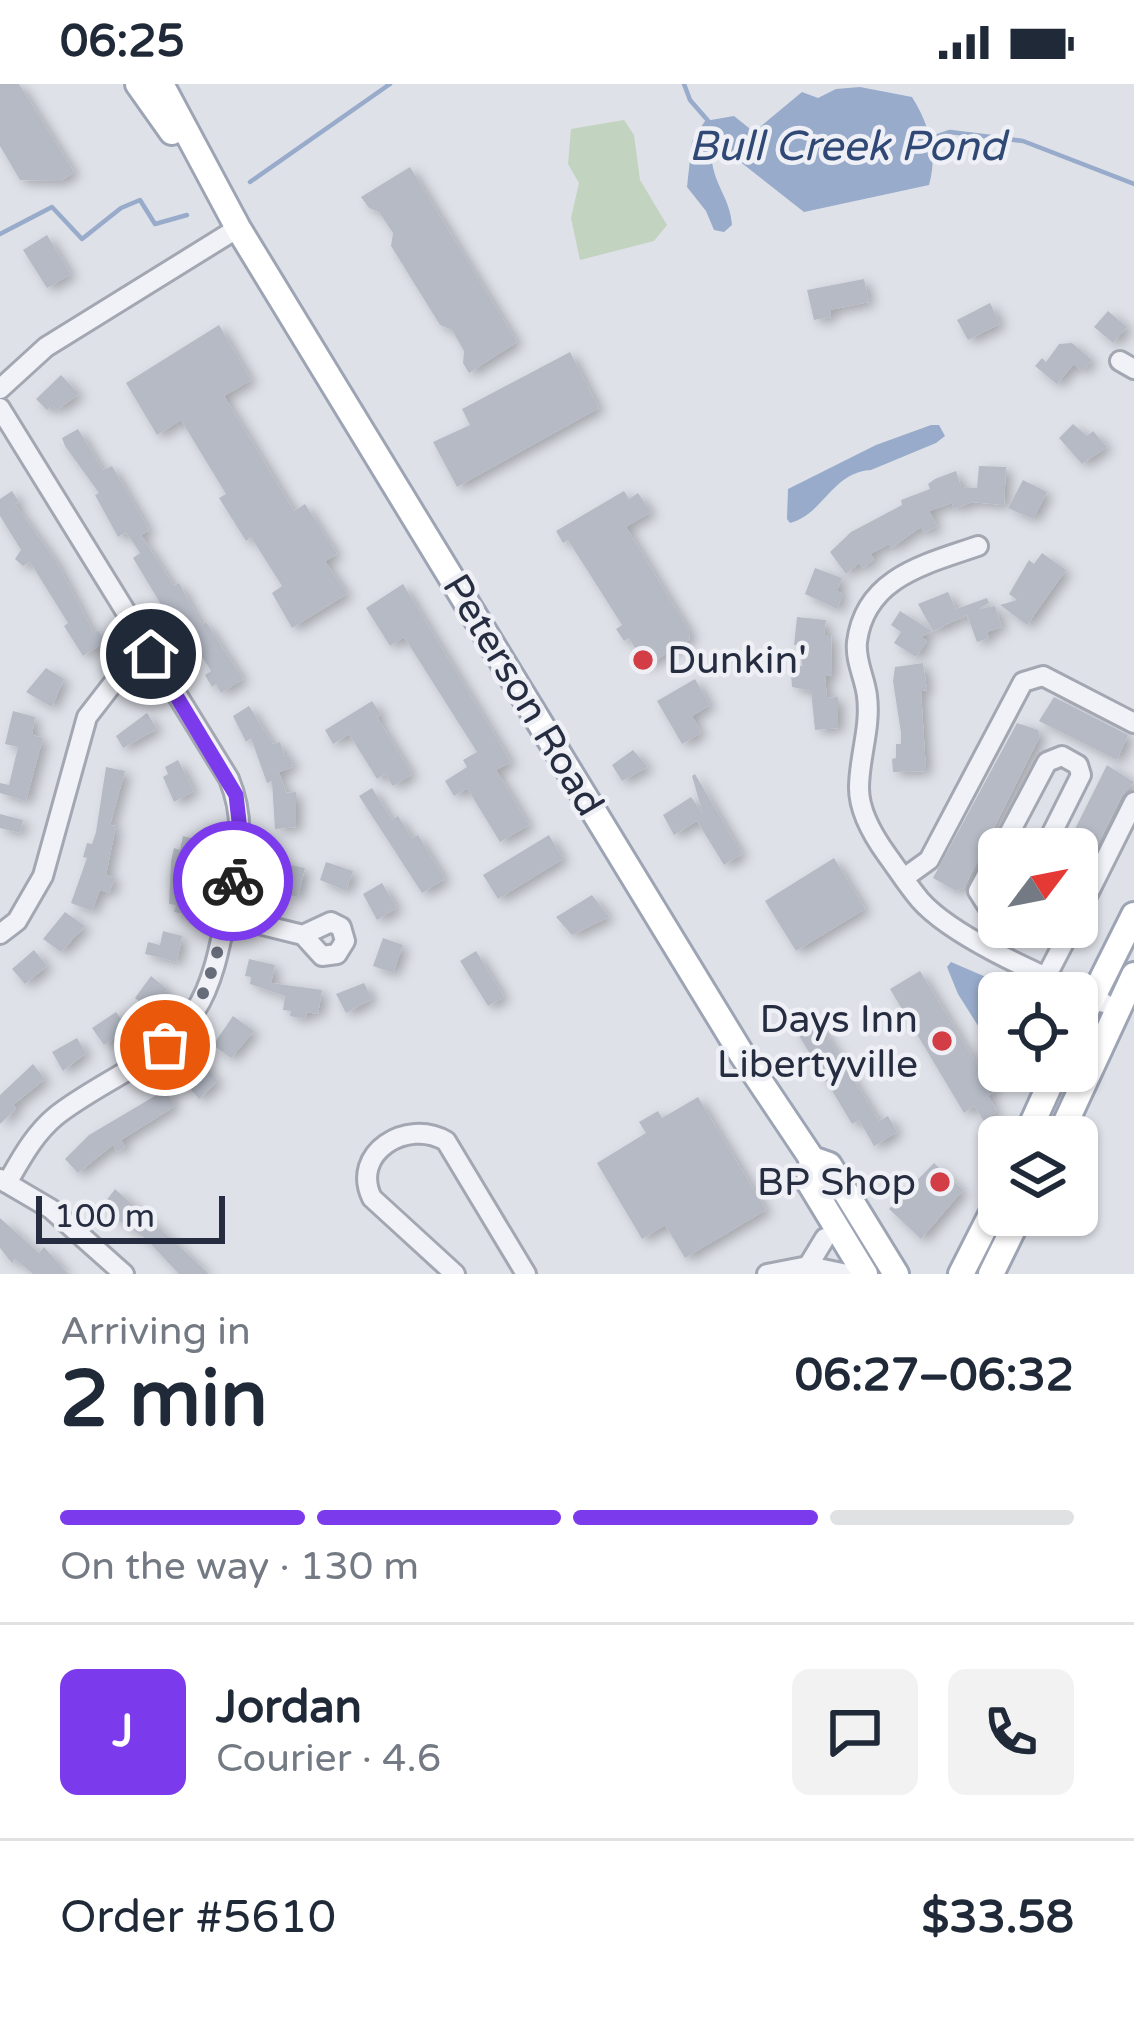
<!DOCTYPE html>
<html lang="en">
<head>
<meta charset="utf-8">
<style>
	:root { --surface:#fff; --page:#f2f2f3; --text:#1f2937; --muted:#747a83; --line:#e0e1e3; --accent:#7c3aed }
	body { margin:0; font-family:"Varela Round",sans-serif; background:var(--page); color:var(--text); height:100vh; display:flex; flex-direction:column; font-size:45px; white-space:nowrap }
	* { box-sizing:border-box; margin:0 }
	p { font-size:39px; color:var(--muted) }
	.icon { flex:none; width:66px; height:66px; fill:none; stroke:currentColor; stroke-width:2; stroke-linecap:round; stroke-linejoin:round }
	.map { position:relative; height:1190px; overflow:hidden }
	.details { display:flex; flex-direction:column; background:var(--surface); flex:1 }
	.details>* { flex:none }
	.needle { width:78px; rotate:58deg }
	.fabs { position:absolute; left:978px; top:744px; display:grid; gap:24px }
	.fabs a { display:grid; place-items:center; width:120px; height:120px; border-radius:18px; background:var(--surface); box-shadow:0 3px 9px #0004; font-size:60px }
	.scale { position:absolute; left:36px; bottom:30px; width:189px; box-sizing:border-box; padding-left:12px; border:6px solid #272d40; border-top:0; font-size:33px; line-height:42px; white-space:nowrap; color:#272d40; -webkit-text-stroke:9px #eef0f6; paint-order:stroke }
	.pin { position:absolute; display:grid; place-items:center; width:102px; height:102px; color:#fff; margin:-51px; border:6px solid #fff; border-radius:50%; box-shadow:0 3px 12px #0007 }
	.courier { position:absolute; display:grid; place-items:center; width:120px; height:120px; margin:-60px; border:9px solid #7c3aed; border-radius:50%; background:#fff; color:#222; box-shadow:0 3px 15px #0007 }
	.headline em { font-style:normal; font-weight:700 }
	.headline div { display:flex; flex-direction:column-reverse }
	.headline { display:flex; align-items:center; justify-content:space-between; height:204px; padding:0 60px }
	h1 { font-size:78px; font-weight:700; line-height:90px }
	.bar { display:grid; grid-template-columns:repeat(4,1fr); gap:18px 12px; align-content:center; height:144px; padding:0 60px }
	.bar i { height:15px; border-radius:9px; background:var(--line) }
	.bar .selected { background:var(--accent) }
	.bar p { grid-column:span 4 }
	.line { display:flex; align-items:center; gap:30px; padding:0 60px; border-top:3px solid var(--line) }
	.line div { flex:1 }
	.round { display:grid; place-items:center; flex:none; width:126px; height:126px; border-radius:18px; background:var(--page) }
	.status { display:flex; justify-content:space-between; align-items:center; height:84px; padding:0 60px; background:var(--surface); direction:ltr }
	.status svg { height:33px; fill:currentColor }
	.map>svg:first-child { display:block }
	.green { fill:#c2d3bf }
	.water { fill:#98abca }
	.lines { fill:none; stroke-linecap:round; stroke-linejoin:round }
	.stream { stroke:#98abca; stroke-width:4.5 }
	.building { fill:#b5bac5; filter:url(#shadow) }
	.minor-casing { stroke:#a3a7b2; stroke-width:24 }
	.major-casing { stroke:#9da4b4; stroke-width:30 }
	.minor { stroke:#f1f2f7; stroke-width:18 }
	.major { stroke:#fff; stroke-width:24 }
	.done { stroke:#676c7b; stroke-width:12; stroke-dasharray:0 21.6 }
	.route { stroke:#7c3aed; stroke-width:15 }
	.poi-dot { fill:#d33e46; stroke:#eef0f6; stroke-width:4.5 }
	.labels { text-anchor:middle; dominant-baseline:central; stroke-width:9; stroke-linejoin:round; paint-order:stroke }
	.poi-label { font-size:39px; fill:#272d40; stroke:#eef0f6; text-anchor:end }
	.street-label { font-size:39px; fill:#272d40; stroke:#eef0f6 }
	.water-label { font-size:42px; font-style:italic; fill:#2f4875; stroke:#eef0f6 }
</style>
</head>
<body>
<div class="status"><b>06:25</b><svg viewBox="0 0 49 12"><path d="M0 12V9h3v3zM5 12V6h3v6zM10 12V3h3v9zM15 12V0h3v12zM26 1h20v11H26zM47 4h2v5h-2z"/></svg></div>
<div class="map">
<svg width="1134" height="1190" viewBox="0 0 1134 1190">
	<defs>
		<filter id="shadow"><feDropShadow dx="6" dy="4" stdDeviation="6" flood-color="#0004"/></filter>
	</defs>
	<rect width="100%" height="100%" fill="#dee1e8"/>
	<path class="green" d="M624,36L634,51L640,96L667,141L654,157L580,176L571,134L579,99L568,80L571,45Z"/>
	<g class="water">
		<path d="M860,3L912,13C929,40 938,70 929,101L804,128L720,62L711,67C712,101 730,112 732,141L724,148L714,146L706,127L687,103L692,57L705,37L734,32L754,48L802,8L818,14L836,5Z"/>
		<path d="M931,341H939L945,352L936,359L871,386C832,388 824,430 790,439L787,435L788,405L876,361Z"/>
		<path d="M951,878L1023,909H999V975L958,910L947,883Z"/>
	</g>
	<g class="lines">
		<g class="stream">
			<path d="M684,0L690,16L710,39"/>
			<path d="M926,56L950,48L1023,57L1134,100"/>
			<path d="M250,98L390,0"/>
			<path d="M0,150L52,123L82,155L121,124L140,116L155,140L187,131"/>
		</g>
	</g>
	<g class="building">
		<path d="M0,0H19L74,88L61,97L20,96L0,62Z"/>
		<path d="M410,83L517,258L469,289L463,279L464,267L452,246L440,241L391,162L393,149L379,128L369,124L361,113Z"/>
		<path d="M47,151L71,190L47,204L23,166Z"/>
		<path d="M864,195L869,218L830,226L831,233L814,236L807,206Z"/>
		<path d="M990,219L1000,240L968,256L957,236Z"/>
		<path d="M1108,227L1127,243L1113,259L1094,243Z"/>
		<path d="M219,241L251,296L224,312L294,427L305,420L337,470L325,477L347,510L292,544L272,509L282,502L251,453L246,457L219,414L226,410L181,336L157,351L126,299Z"/>
		<path d="M1072,259L1092,276L1082,287L1074,280L1057,300L1035,282L1042,274L1046,278L1059,260Z"/>
		<path d="M570,268L599,324L457,403L433,358L470,341L462,325Z"/>
		<path d="M61,291L79,310L57,326L52,321L47,326L36,315Z"/>
		<path d="M1073,340L1087,352L1093,347L1107,363L1082,380L1059,354Z"/>
		<path d="M78,345L103,386L112,382L149,446L141,451L174,502L179,499L202,541L206,538L243,595L221,609L216,600L212,603L205,591L211,587L196,563L190,566L182,553L186,551L170,524L165,527L133,474L140,469L126,448L118,453L95,411L99,409L65,362L62,354Z"/>
		<path d="M979,382L1006,383L1004,421L972,418L954,425L952,419L929,427L937,442L924,449L921,443L891,464L889,460L870,470L874,475L863,484L859,479L846,490L830,468L851,448L902,421L901,416L930,405L928,400L935,395L956,387L961,403L977,404Z"/>
		<path d="M1023,396L1047,408L1033,435L1008,424Z"/>
		<path d="M12,407L19,418L15,420L56,477L94,549L98,546L105,558L83,572L64,542L68,539L30,478L23,482L15,475L21,466L0,432V415Z"/>
		<path d="M624,407L629,415L638,409L651,428L626,443L690,548L689,556L646,582L629,554L624,557L616,545L622,541L568,456L563,459L556,447Z"/>
		<path d="M1042,469L1066,486L1027,541L1000,521L1017,516L1009,510L1029,476L1034,480Z"/>
		<path d="M815,484L842,494L837,507L843,510L837,525L805,510Z"/>
		<path d="M403,500L511,678L496,686L529,741L500,758L467,704L454,712L445,697L467,683L463,676L477,668L404,553L390,562L366,524Z"/>
		<path d="M948,508L956,525L987,514L989,519L979,525L995,522L1002,543L987,548L989,554L977,558L967,531L933,547L918,520Z"/>
		<path d="M900,527L932,547L921,553L927,557L916,573L894,559L901,548L891,541Z"/>
		<path d="M797,533L826,536L824,551H831L832,591L825,592L827,614L838,613V644L815,646L811,607L792,603L791,590L797,589L796,582H802L800,561H794Z"/>
		<path d="M923,579L927,606L921,607L926,687L893,688L892,675L896,674V660H901V649L893,597L895,583Z"/>
		<path d="M46,584L64,595L52,623L26,608Z"/>
		<path d="M695,595L710,621L692,632L701,649L682,660L657,617Z"/>
		<path d="M1054,613L1128,651L1117,676L1039,637Z"/>
		<path d="M372,617L381,630L377,633L412,690L393,702L385,690L377,695L349,650L333,660L325,646Z"/>
		<path d="M249,622L273,660L280,658L285,673L289,671L293,683L279,688L286,709L296,708V743L275,745L272,697L267,699L251,654L246,658L233,632Z"/>
		<path d="M13,627L35,633L32,651L43,654L26,717L0,709V699L9,701L18,663L5,660Z"/>
		<path d="M147,629L157,645L123,664L116,652Z"/>
		<path d="M1017,639L1038,646L1040,652L964,804L956,807L933,794Z"/>
		<path d="M633,666L648,683L622,697L612,681Z"/>
		<path d="M178,676L194,707L174,718L163,693L168,690L165,683Z"/>
		<path d="M1107,681L1134,698L1122,712L1077,802V765H1065Z"/>
		<path d="M106,683L125,687L110,741L116,742L106,791L115,794L109,809L100,806L92,827L71,819L87,774L83,773L87,759L92,760L96,748Z"/>
		<path d="M695,690L742,770L724,781L697,737L674,751L663,731L691,713L703,730L692,692Z"/>
		<path d="M372,704L392,736L398,732L412,754L418,751L445,795L422,809L359,712Z"/>
		<path d="M0,730L23,736L20,749L0,744Z"/>
		<path d="M549,751L563,775L498,815L483,791Z"/>
		<path d="M183,752L203,757L189,831L174,828L176,821L169,820L171,777L174,764L180,766Z"/>
		<path d="M834,774L865,825L796,867L765,817Z"/>
		<path d="M277,778L305,784L298,813L285,810L287,799L273,794Z"/>
		<path d="M326,778L353,787L346,807L320,796Z"/>
		<path d="M382,799L397,824L377,836L363,810Z"/>
		<path d="M592,811L609,833L572,851L556,833Z"/>
		<path d="M65,828L85,842L61,868L43,855Z"/>
		<path d="M163,847L182,852L177,878L145,870L148,858L160,861Z"/>
		<path d="M383,854L403,861L393,889L373,882Z"/>
		<path d="M34,866L47,882L25,900L12,885Z"/>
		<path d="M476,867L504,913L488,922L460,877Z"/>
		<path d="M249,875L275,881L271,899L322,906L318,930L307,928L305,935L290,932L291,927L283,926L285,912L250,900L251,893L245,892Z"/>
		<path d="M920,887L994,1008L988,1012L997,1027L984,1037L974,1022L964,1029L890,905Z"/>
		<path d="M151,892L167,905L151,927L135,914Z"/>
		<path d="M364,899L372,915L346,929L336,910Z"/>
		<path d="M116,928L128,945L104,961L92,944Z"/>
		<path d="M812,928L879,1037L888,1032L897,1048L874,1062L859,1036L852,1040L792,940Z"/>
		<path d="M233,932L254,947L231,974L213,961Z"/>
		<path d="M77,954L86,969L63,987L52,968Z"/>
		<path d="M203,979L218,997L199,1015L181,994Z"/>
		<path d="M33,980L45,995L13,1021L16,1025L0,1040V1011Z"/>
		<path d="M165,1006L175,1022L121,1056L125,1063L117,1068L113,1061L78,1089L65,1075L89,1051Z"/>
		<path d="M698,1013L766,1126L685,1174L665,1141L642,1155L597,1079L646,1049L639,1038L658,1027L662,1034Z"/>
		<path d="M934,1079L963,1106L921,1155L889,1125Z"/>
		<path d="M115,1105L178,1161L209,1190H179L145,1154L116,1135L103,1121Z"/>
		<path d="M0,1134L39,1169L44,1163L68,1190H33L15,1175L12,1179L0,1164Z"/>
	</g>
	<g class="lines">
		<defs>
			<g id="minor">
				<path d="M1120,277L1134,285"/>
				<path d="M0,305L46,263L238,144"/>
				<path d="M0,324L229,695C246,736 239,770 230,812C222,849 216,895 195,927C163,977 101,996 56,1032C34,1050 21,1075 7,1099"/>
				<path d="M978,462C926,480 865,493 857,558C855,577 865,594 867,612C871,644 859,673 859,704C859,727 874,753 887,771C898,786 908,802 920,816C955,856 1053,896 1104,919"/>
				<path d="M1001,765L1047,678L1062,672L1078,681L1081,691L1044,765"/>
				<path d="M904,794L929,776L1023,598L1043,592L1134,639"/>
				<path d="M992,829L978,807L999,768"/>
				<path d="M226,832L303,851L322,872L337,870L345,857L341,843L331,838L303,851"/>
				<path d="M1077,832L1134,718"/>
				<path d="M0,850L17,837L43,792L87,633L118,593L151,570"/>
				<path d="M1047,891L1072,843"/>
				<path d="M0,1095L51,1125L124,1190"/>
				<path d="M808,1182L825,1154"/>
				<path d="M455,1190L372,1114C350,1069 407,1034 446,1057L526,1190"/>
				<path d="M767,1190L808,1182L847,1190"/>
			</g>
			<g id="major">
				<path d="M138,0L172,48"/>
				<path d="M161,0L238,144L741,969L812,1075L829,1081L896,1190"/>
				<path d="M1077,945L1134,831"/>
				<path d="M1026,1053L1056,987"/>
				<path d="M1059,1053L1134,891"/>
				<path d="M812,1075L809,1098L865,1190"/>
				<path d="M961,1190L999,1115"/>
				<path d="M991,1190L1020,1131"/>
			</g>
		</defs>
		<use href="#minor" class="minor-casing"/>
		<use href="#major" class="major-casing"/>
		<use href="#minor" class="minor"/>
		<use href="#major" class="major"/>
	</g>
	<g class="lines">
		<path class="done" d="M165,961C213,921 220,854 233,797"/>
		<path class="route" d="M151,570L236,711L241,755L233,797"/>
	</g>
	<g class="poi-dot">
		<circle cx="643" cy="576" r="12"/>
		<circle cx="942" cy="957" r="12"/>
		<circle cx="940" cy="1098" r="12"/>
	</g>
	<g class="labels">
		<g class="poi-label">
			<text x="667" y="576" text-anchor="start">Dunkin'</text>
			<text x="918" y="935">Days Inn<tspan x="918" dy="45">Libertyville</tspan></text>
			<text x="916" y="1098">BP Shop</text>
		</g>
		<g class="street-label">
			<text transform="translate(523 611) rotate(59)">Peterson Road</text>
		</g>
		<g class="water-label">
			<text x="847" y="62">Bull Creek Pond</text>
		</g>
	</g>
</svg>
<div class="fabs">
<a><svg class="needle" viewBox="-14 -14 28 28"><path d="M0-13l5 13h-10z" fill="#e53935"/><path d="M0 13l5-13h-10z" fill="#747a83"/></svg></a>
<a><svg class="icon" aria-label="locate" viewBox="0 0 24 24"><circle cx="12" cy="12" r="6"/><path d="M12 2v4M12 18v4M2 12h4M18 12h4"/></svg></a>
<a><svg class="icon" aria-label="layers" viewBox="0 0 24 24"><path d="M12 4l9 5-9 5-9-5zM3 14l9 5 9-5"/></svg></a>
</div>
<div class="scale">100 m</div>
<div class="pin" style="left:165px;top:961px;background:#ea580c"><svg class="icon" aria-label="bag" viewBox="0 0 24 24"><path d="M5 8h14l-1 12H6zM9 8a3 3 0 0 1 6 0"/></svg></div>
<div class="pin" style="left:151px;top:570px;background:#1f2937"><svg class="icon" aria-label="home" viewBox="0 0 24 24"><path d="M3 11l9-7 9 7M6 9v11h12V9"/></svg></div>
<div class="courier" style="left:233px;top:797px"><svg class="icon" aria-label="bike" viewBox="0 0 24 24"><circle cx="6" cy="16" r="4"/><circle cx="18" cy="16" r="4"/><path d="M6 16l4-8h5l3 8M10 8l3 8H6M13 5h3"/></svg></div>
</div>
<section class="details">
<div class="headline"><div><h1>2 min</h1><p>Arriving in</p></div><em>06:27–06:32</em></div>
<div class="bar"><i class="selected"></i><i class="selected"></i><i class="selected"></i><i></i><p>On the way · 130 m</p></div>
<div class="line" style="height:216px"><b class="round" style="background:var(--accent);color:#fff">J</b><div><b>Jordan</b><p>Courier · 4.6</p></div><a class="round"><svg class="icon" aria-label="chat" viewBox="0 0 24 24"><path d="M4 5h16v11H9l-5 4z"/></svg></a><a class="round"><svg class="icon" aria-label="phone" viewBox="0 0 24 24"><path d="M5 4h4l2 5-3 2q2 4 5 5l2-3 5 2v4C11 20 4 13 5 4z"/></svg></a></div>
<div class="line" style="height:156px"><div>Order #5610</div><b>$33.58</b></div>
</section>
</body>
</html>
